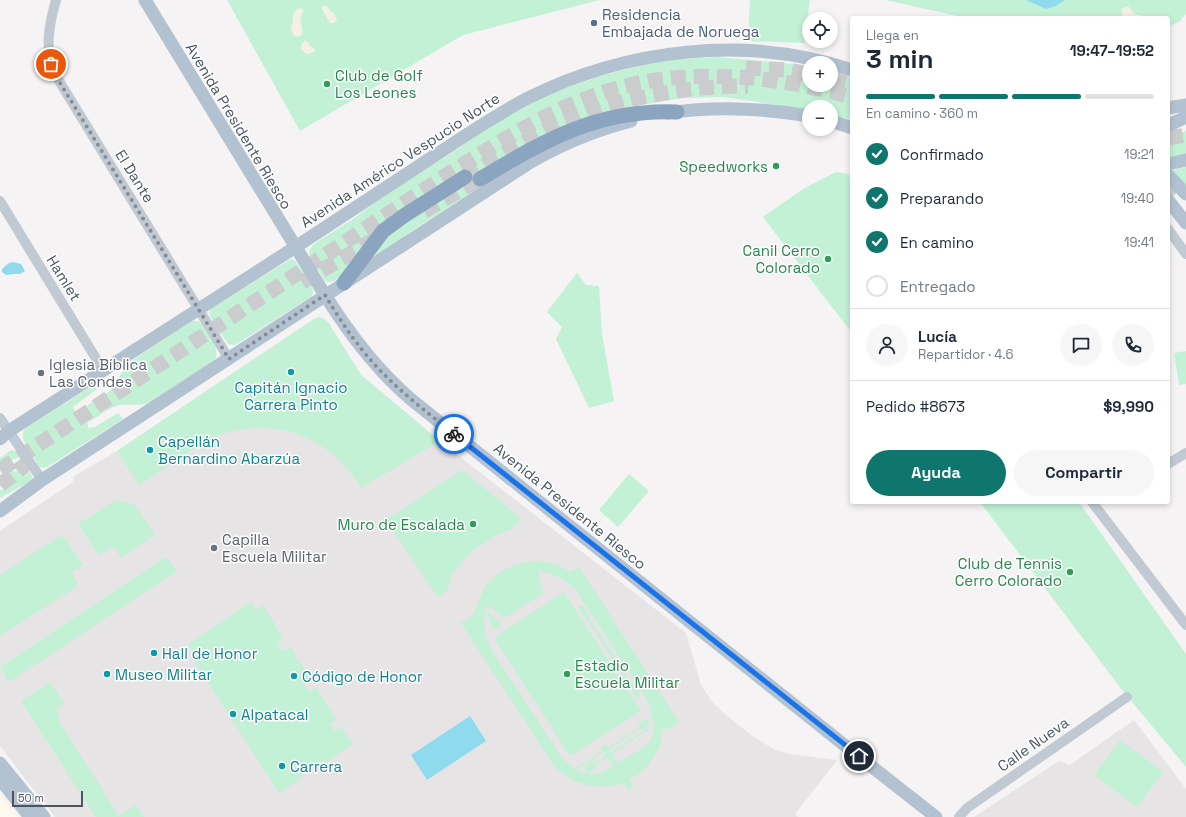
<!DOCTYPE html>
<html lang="es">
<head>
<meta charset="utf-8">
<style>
	:root { --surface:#fff; --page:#f6f6f7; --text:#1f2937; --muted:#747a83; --line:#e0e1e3; --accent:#0f766e }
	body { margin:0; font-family:"Space Grotesk",sans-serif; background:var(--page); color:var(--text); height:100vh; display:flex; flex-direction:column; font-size:15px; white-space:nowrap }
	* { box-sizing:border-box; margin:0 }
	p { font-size:13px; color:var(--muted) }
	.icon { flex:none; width:22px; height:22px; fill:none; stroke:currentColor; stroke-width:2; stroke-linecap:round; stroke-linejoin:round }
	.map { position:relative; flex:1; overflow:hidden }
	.side { position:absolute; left:850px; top:16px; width:320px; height:488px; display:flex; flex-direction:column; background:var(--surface); border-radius:4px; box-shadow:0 2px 6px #0003 }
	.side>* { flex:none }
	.buttons { position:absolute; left:802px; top:12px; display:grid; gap:8px }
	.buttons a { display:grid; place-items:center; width:36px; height:36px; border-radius:50%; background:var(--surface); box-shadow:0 2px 6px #0003; font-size:20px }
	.scale { position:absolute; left:12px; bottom:10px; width:71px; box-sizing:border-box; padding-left:4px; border:2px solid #4a5661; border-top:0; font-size:11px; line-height:14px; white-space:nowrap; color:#4a5661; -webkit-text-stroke:3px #fff; paint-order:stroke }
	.pin { position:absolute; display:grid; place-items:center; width:34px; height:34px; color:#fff; margin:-17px; border:2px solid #fff; border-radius:50%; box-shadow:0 1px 4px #0007 }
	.courier { position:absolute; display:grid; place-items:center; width:40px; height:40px; margin:-20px; border:3px solid #1a73e8; border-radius:50%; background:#fff; color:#222; box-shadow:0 1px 5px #0007 }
	.head em { font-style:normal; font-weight:700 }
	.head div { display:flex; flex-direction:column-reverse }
	.head { display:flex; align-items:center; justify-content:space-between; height:68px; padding:0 16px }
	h1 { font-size:26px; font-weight:700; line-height:30px }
	.bar { display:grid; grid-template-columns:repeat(4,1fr); gap:6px 4px; align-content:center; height:48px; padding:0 16px }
	.bar i { height:5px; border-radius:3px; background:var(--line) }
	.bar .on { background:var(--accent) }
	.bar p { grid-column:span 4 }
	.line { display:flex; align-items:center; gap:10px; padding:0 16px; border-top:1px solid var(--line) }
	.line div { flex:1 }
	.round { display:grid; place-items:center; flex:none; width:42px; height:42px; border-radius:21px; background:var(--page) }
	ol { padding:0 16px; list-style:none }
	li { display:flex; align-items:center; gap:12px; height:44px }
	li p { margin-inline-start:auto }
	li .icon { padding:4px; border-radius:50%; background:var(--accent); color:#fff; stroke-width:4 }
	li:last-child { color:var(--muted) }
	li i { width:22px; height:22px; border:2px solid var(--line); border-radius:50% }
	.primary-button { display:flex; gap:8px; margin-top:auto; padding:8px 16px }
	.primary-button a { flex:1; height:46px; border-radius:24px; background:var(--accent); color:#fff; font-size:16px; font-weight:700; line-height:46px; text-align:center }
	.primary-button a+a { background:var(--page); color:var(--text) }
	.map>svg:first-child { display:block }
	.commercial { fill:#fdf9ef }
	.education { fill:#e6e4e5 }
	.green { fill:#c3f1d5; fill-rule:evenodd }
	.sand { fill:#f5f0e5 }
	.water { fill:#90daee }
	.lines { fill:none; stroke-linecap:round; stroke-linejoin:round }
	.major-tunnel { stroke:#caccce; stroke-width:13; stroke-dasharray:13 6; stroke-linecap:butt }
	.highway-tunnel { stroke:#caccce; stroke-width:15; stroke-dasharray:15 8; stroke-linecap:butt }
	.minor { stroke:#c1cad2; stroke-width:10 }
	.major { stroke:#b3c2d1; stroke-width:13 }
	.highway { stroke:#8ba5c1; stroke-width:15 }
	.done { stroke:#868d94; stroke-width:4; stroke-dasharray:0 7.2 }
	.route { stroke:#1a73e8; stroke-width:5 }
	.service-dot { fill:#5c6f8a; stroke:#fff; stroke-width:1.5 }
	.leisure-dot { fill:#2e9e5b; stroke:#fff; stroke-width:1.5 }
	.culture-dot { fill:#0f9aa8; stroke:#fff; stroke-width:1.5 }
	.worship-dot { fill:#6b7280; stroke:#fff; stroke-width:1.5 }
	.labels { text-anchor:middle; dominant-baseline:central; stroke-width:3; stroke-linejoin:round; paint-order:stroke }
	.service-label { font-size:15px; fill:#4e5e75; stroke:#fff; text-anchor:start }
	.leisure-label { font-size:15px; fill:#27864d; stroke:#fff; text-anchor:end }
	.street-label { font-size:15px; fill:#4a5661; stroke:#fff }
	.worship-label { font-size:15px; fill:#5b616d; stroke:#fff; text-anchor:start }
	.culture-label { font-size:15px; fill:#0d838f; stroke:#fff; text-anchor:start }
</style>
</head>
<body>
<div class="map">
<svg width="1186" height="817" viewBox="0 0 1186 817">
	<rect width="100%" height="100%" fill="#f5f3f3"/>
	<path class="commercial" d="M0,794L18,817H0Z"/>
	<g class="education">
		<path d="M320,317L324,319L328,322L361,375L440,441L686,633L701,685L712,702L726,715L751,735L775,750L789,754L837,760L795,814L798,817H55L0,746V531L73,482L74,476L117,451L314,319Z"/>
		<path d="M1134,720L1186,789V817H974L1059,761L1070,765Z"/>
	</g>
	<g class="green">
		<path d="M227,0H600L463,35L300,131Z"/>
		<path d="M750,0H810L804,43L748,41Z"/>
		<path d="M885,0H1186V14L1179,22L1168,26V18H967Z"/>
		<path d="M717,57L793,64L809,68V85H831V72L852,78V120L831,115V107H809V110L724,97L683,98L628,107L483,186L419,226L374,257L380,246L387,236L470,177L464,169L411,203L345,273C339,277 333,285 325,281L309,254L310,249L314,244L356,217L385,195L464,145L490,126L547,95L597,77L662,60Z"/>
		<path d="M1186,131V158L1168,162V136Z"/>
		<path d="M1186,167V188L1171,171Z"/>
		<path d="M836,172L849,174L852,192V333L763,217L803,189Z"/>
		<path d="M291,259C297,260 311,283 313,290C313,293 313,293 312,296L235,345L228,344L211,318C209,314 209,311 212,308Z"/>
		<path d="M577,273L586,285L599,286L602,334L614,401L589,408L556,339L562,327L547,312Z"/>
		<path d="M320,317L324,319L328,322L361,375L440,441L361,488C328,432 267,413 207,440L139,485L117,451L314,319Z"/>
		<path d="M192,321H199L202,324C208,334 221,349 215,360L148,403C138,407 129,403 119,405C107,408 99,417 88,422V428L95,427L118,413L123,419L47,467L44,468L39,466L23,439V432L25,429L97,383L98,386L97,389L73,407L76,413L111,390L127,364Z"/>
		<path d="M1186,351V384L1179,385L1174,353Z"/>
		<path d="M11,450L15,451L20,457L0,464V458Z"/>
		<path d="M22,461L33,478L32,480L0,498V490H3L8,479L0,468L8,465L14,472L18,469L15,463Z"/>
		<path d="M462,470L521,518L512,529L499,534L474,549L452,574L447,591L441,596H437L386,520Z"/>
		<path d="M629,474L649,491L618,527L599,510Z"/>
		<path d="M116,500L135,505L155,534L121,558L114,546L99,555L78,524Z"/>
		<path d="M980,502H1079L1186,654V767L1122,690Z"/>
		<path d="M62,535L83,565L72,572L78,586L0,636V575Z"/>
		<path d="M166,557L177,571L9,682L0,667Z"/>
		<path d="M530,561C544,561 558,563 570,572L579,567L679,722L667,730L663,726C662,749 650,769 629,780L634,787L628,790L623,783C597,791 574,785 554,766L461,623L474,614C482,584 498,567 530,561ZM538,571C553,573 564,579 575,589L646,698C651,710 657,729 650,741C645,749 626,757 618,763L612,754L651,728L650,727L611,752L609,749L641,728L642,731L650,725L646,719L638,724L640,727L608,747L606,744L601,748L603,751L577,767L578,769L604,752L606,756L593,764L592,761L584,766L588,773L596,768L594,766L607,757L613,766C592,780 581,775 563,759L492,651C484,636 482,621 487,605L505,618L543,593Z"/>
		<path d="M564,592L641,711L570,756L494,638Z"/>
		<path d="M251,602L255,610L263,605L283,638L277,642L282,651L290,647L311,679L304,684L309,692L316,687L336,720L330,724L334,731L342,727L353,744L325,763L323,761L302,774L303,777L279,793L194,661L197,659L188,644Z"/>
		<path d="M582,605L589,615L588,616L634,686H635L641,696L637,698L586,618H585L578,607Z"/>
		<path d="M488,611L489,614L503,624L493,631L487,613Z"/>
		<path d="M50,682L64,703L57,708L60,723L119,816L136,805L144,817H96L21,701Z"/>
		<path d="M1120,740L1163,772L1137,807L1094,775Z"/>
	</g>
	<g class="sand">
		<path d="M323,6H327L330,11L334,13L337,20L334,23H330L322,9Z"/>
		<path d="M1128,6L1136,15H1140L1145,18H1123L1121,9Z"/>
		<path d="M302,8L303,12L300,18L303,34L297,37L293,35L291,27L293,22V14L297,9Z"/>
		<path d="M306,40L310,46L314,48L315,51L309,54L305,53L301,49C301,45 302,42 306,40Z"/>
	</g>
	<g class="water">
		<path d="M1026,0H1065L1056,6L1046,9Z"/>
		<path d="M13,262L21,264L25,271L20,274H13L6,275L2,272V269L9,263Z"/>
		<path d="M470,716L486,741L427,780L411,755Z"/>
	</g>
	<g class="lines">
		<path class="major-tunnel" d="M1168,187L1174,195"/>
		<g class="highway-tunnel">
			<path d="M746,68L788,70L809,74"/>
			<path d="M831,79L852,84"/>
			<path d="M1168,138L1186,135"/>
			<path d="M465,177C491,162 516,145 543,132C607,100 678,86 748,86"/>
			<path d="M424,211L480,179"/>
			<path d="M302,282L377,238"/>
			<path d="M0,470L451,172C500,142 549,110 604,92C685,66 771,75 852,97"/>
			<path d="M0,485L30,461"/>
		</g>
		<g class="minor">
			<path d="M56,0C49,25 45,47 53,71L229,359"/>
			<path d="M0,201L103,370"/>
			<path d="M1168,229L1186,254"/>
			<path d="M0,418L42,480"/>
			<path d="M1168,464L1186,453"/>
			<path d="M1092,502L1186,625"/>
			<path d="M959,817L967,808L1127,697"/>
		</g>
		<g class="major">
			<path d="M145,0L325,295C350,335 377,371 413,401L848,748L936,817"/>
			<path d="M1168,108L1186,105"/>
			<path d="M667,113C714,106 762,108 809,116"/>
			<path d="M831,121L852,128"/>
			<path d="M1169,125L1186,117"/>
			<path d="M1168,164L1186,160"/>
			<path d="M1168,175L1186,194"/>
			<path d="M1168,200L1186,223"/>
			<path d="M0,439L9,431C104,369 200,309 294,248C341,217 388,186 434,156C465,136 495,115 528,98C626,49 746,34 852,70"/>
			<path d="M0,511L42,480L526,165C559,145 593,131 631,121"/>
			<path d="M0,763L44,817"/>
			<path d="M0,779L30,817"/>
		</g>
		<g class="highway">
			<path d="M480,179C545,140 598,109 677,112"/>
			<path d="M344,283L383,231L405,215L465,177"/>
		</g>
	</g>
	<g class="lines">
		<path class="done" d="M51,64L57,78L229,359L325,295C340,320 357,346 377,367C400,392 428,413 454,434"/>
		<path class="route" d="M454,434L859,756"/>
	</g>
	<circle class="service-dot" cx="594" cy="23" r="4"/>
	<g class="leisure-dot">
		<circle cx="327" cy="84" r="4"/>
		<circle cx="776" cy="166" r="4"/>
		<circle cx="828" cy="259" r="4"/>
		<circle cx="473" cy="524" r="4"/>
		<circle cx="1070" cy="572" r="4"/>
		<circle cx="567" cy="674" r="4"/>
	</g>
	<g class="culture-dot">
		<circle cx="291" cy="372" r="4"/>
		<circle cx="150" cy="450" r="4"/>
		<circle cx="154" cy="653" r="4"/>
		<circle cx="107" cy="674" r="4"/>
		<circle cx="294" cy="676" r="4"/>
		<circle cx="233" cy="714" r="4"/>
		<circle cx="282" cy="766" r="4"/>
	</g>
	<g class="worship-dot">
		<circle cx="41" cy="373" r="4"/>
		<circle cx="214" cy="548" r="4"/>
	</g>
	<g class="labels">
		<g class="service-label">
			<text x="602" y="14">Residencia<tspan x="602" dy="17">Embajada de Noruega</tspan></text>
		</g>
		<g class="leisure-label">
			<text x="335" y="75" text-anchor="start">Club de Golf<tspan x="335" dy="17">Los Leones</tspan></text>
			<text x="768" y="166">Speedworks</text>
			<text x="820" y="250">Canil Cerro<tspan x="820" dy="17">Colorado</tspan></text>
			<text x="465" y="524">Muro de Escalada</text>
			<text x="1062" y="563">Club de Tennis<tspan x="1062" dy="17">Cerro Colorado</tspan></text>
			<text x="575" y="665" text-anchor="start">Estadio<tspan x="575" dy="17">Escuela Militar</tspan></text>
		</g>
		<g class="street-label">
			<text transform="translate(239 126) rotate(59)">Avenida Presidente Riesco</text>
			<text transform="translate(400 160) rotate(-33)">Avenida Américo Vespucio Norte</text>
			<text transform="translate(135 176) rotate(58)">El Dante</text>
			<text transform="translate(64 278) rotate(58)">Hamlet</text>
			<text transform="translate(570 506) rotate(39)">Avenida Presidente Riesco</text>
			<text transform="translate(1033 744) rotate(-35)">Calle Nueva</text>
		</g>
		<g class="worship-label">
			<text x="49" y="364">Iglesia Bíblica<tspan x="49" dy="17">Las Condes</tspan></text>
			<text x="222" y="539">Capilla<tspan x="222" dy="17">Escuela Militar</tspan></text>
		</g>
		<g class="culture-label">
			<text x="291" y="387" text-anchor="middle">Capitán Ignacio<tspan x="291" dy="17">Carrera Pinto</tspan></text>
			<text x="158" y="441">Capellán<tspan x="158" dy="17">Bernardino Abarzúa</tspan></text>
			<text x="162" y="653">Hall de Honor</text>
			<text x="115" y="674">Museo Militar</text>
			<text x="302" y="676">Código de Honor</text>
			<text x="241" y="714">Alpatacal</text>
			<text x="290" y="766">Carrera</text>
		</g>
	</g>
</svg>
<div class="buttons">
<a><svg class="icon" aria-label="locate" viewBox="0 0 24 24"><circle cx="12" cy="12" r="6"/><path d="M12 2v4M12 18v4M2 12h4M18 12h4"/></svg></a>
<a>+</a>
<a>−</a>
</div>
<div class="scale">50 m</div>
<div class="pin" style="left:51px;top:64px;background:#ea580c"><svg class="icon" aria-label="bag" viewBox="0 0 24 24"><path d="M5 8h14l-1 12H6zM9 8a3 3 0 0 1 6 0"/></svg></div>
<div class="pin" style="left:859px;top:756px;background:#1f2937"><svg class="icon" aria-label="home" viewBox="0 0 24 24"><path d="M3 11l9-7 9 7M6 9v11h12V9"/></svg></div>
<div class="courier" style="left:454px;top:434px"><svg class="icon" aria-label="bike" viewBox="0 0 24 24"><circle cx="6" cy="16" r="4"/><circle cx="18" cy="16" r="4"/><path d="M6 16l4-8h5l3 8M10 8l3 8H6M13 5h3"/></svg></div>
<section class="side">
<div class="head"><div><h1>3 min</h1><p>Llega en</p></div><em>19:47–19:52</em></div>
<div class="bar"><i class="on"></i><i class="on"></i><i class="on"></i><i></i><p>En camino · 360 m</p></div>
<ol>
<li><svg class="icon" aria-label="check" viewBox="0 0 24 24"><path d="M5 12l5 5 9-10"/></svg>Confirmado<p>19:21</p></li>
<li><svg class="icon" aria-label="check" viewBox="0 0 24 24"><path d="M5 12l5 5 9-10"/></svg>Preparando<p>19:40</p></li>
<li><svg class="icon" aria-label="check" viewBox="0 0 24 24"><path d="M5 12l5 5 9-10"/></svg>En camino<p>19:41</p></li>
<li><i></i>Entregado</li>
</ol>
<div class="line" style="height:72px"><a class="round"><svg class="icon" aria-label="person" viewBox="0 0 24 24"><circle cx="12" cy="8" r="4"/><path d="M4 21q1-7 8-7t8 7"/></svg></a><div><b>Lucía</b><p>Repartidor · 4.6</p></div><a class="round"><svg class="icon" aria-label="chat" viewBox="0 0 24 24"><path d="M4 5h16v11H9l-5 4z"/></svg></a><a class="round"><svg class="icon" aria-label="phone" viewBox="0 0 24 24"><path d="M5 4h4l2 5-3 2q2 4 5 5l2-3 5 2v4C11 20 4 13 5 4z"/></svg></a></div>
<div class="line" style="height:52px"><div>Pedido #8673</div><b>$9,990</b></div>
<div class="primary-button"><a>Ayuda</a><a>Compartir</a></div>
</section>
</div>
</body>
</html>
